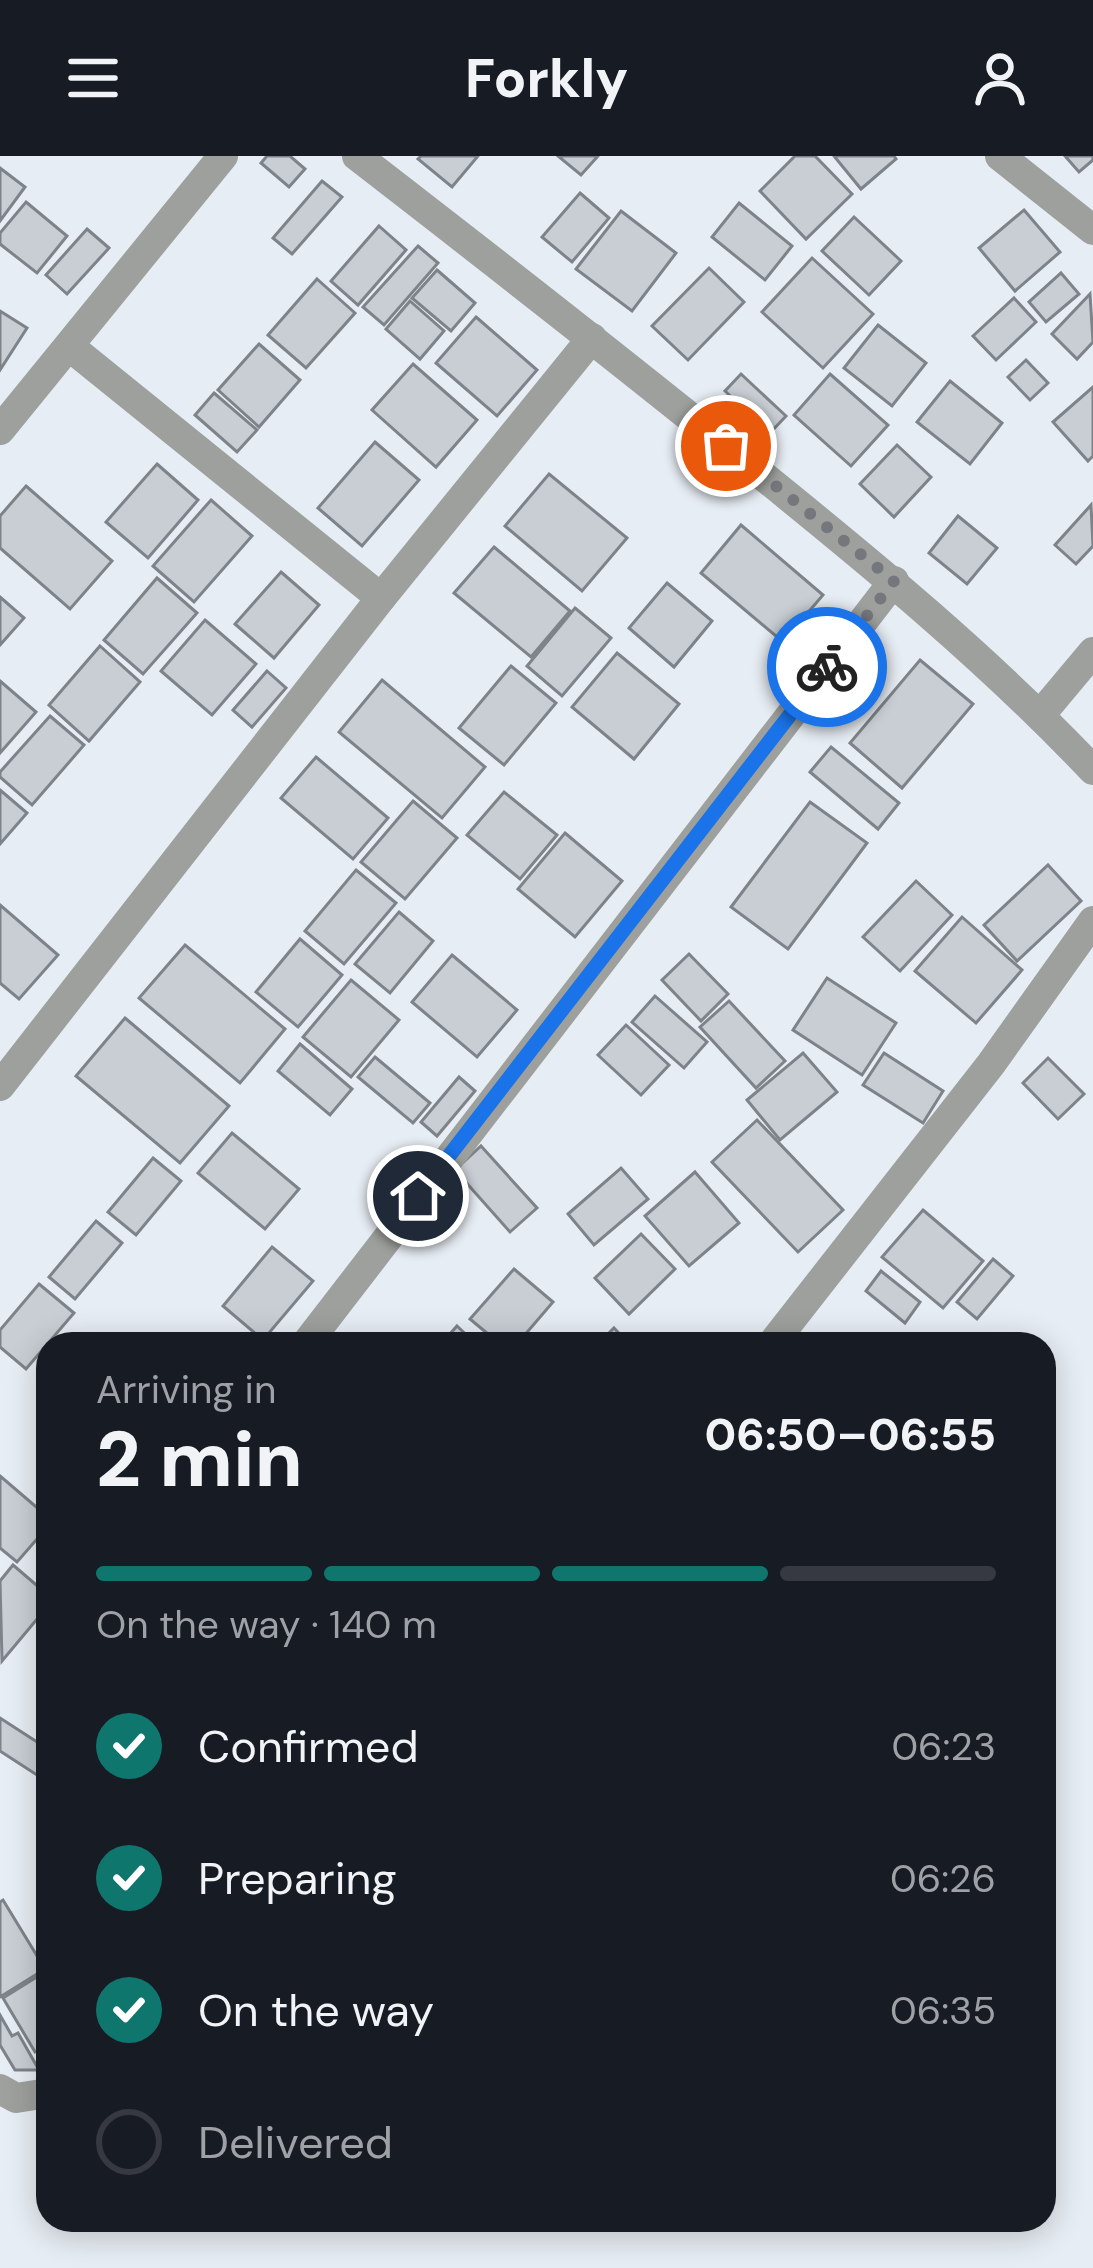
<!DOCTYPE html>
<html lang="en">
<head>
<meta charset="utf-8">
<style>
	:root { --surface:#171b24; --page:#242831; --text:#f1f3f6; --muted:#9ea1a6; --line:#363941; --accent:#0f766e }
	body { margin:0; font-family:"DM Sans",sans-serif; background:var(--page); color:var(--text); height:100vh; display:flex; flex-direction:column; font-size:45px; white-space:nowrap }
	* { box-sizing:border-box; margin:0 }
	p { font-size:39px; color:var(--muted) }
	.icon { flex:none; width:66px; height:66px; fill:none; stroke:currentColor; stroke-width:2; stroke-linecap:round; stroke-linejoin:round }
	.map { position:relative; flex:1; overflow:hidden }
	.details { position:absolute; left:36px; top:1176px; width:1020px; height:900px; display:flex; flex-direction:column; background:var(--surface); border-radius:36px; box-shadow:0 6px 30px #0003 }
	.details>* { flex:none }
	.pin { position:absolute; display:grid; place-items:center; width:102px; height:102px; color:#fff; margin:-51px; border:6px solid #fff; border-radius:50%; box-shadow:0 3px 12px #0007 }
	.courier { position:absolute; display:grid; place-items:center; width:120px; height:120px; margin:-60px; border:9px solid #1a73e8; border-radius:50%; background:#fff; color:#222; box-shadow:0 3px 15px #0007 }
	.overview em { font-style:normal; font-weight:800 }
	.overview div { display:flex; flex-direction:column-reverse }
	.overview { display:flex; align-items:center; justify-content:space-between; height:204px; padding:0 60px }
	h1 { font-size:78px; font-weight:800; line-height:90px }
	.bar { display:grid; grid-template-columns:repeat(4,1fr); gap:18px 12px; align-content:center; height:144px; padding:0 60px }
	.bar i { height:15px; border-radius:9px; background:var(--line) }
	.bar .current { background:var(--accent) }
	.bar p { grid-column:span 4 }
	ol { padding:0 60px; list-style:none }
	li { display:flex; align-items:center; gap:36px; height:132px }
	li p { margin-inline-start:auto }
	li .icon { padding:12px; border-radius:50%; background:var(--accent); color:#fff; stroke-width:4 }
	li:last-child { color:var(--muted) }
	li i { width:66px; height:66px; border:6px solid var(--line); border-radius:50% }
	header { display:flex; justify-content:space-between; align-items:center; height:156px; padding:0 60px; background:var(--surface); font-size:54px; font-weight:800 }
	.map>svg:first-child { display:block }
	.building { fill:#c8ced4; stroke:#7e8389; stroke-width:3 }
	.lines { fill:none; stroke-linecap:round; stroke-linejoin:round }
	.street { stroke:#9da09d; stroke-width:30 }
	.done { stroke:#74787c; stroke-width:12; stroke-dasharray:0 21.6 }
	.route { stroke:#1a73e8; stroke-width:15 }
</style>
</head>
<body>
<header><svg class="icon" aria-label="menu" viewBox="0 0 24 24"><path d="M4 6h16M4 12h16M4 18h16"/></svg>Forkly<svg class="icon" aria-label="person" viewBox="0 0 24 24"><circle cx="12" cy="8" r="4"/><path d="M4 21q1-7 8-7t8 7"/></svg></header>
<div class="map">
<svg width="1093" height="2112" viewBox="0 0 1093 2112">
	<rect width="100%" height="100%" fill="#e7edf4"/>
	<g class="building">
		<path d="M267,0H290L305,13L289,31L261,7Z"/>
		<path d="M421,0H478L452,31L418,3Z"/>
		<path d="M558,0H598L581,19Z"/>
		<path d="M795,0H815L852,38L806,83L760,35Z"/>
		<path d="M834,0H894L896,3L861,33Z"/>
		<path d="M1065,0H1093V4L1079,16Z"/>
		<path d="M0,12L25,31L0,65Z"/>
		<path d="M322,25L342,41L292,98L273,82Z"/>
		<path d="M580,37L609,62L572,106L542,81Z"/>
		<path d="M26,46L67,80L37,117L0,88V77Z"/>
		<path d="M739,47L792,90L765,124L712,81Z"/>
		<path d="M1024,54L1060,96L1015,135L979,92Z"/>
		<path d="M621,55L676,97L632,155L576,113Z"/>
		<path d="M854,61L901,105L869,139L822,95Z"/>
		<path d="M379,70L406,94L358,149L331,125Z"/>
		<path d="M87,73L109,92L67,138L46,119Z"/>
		<path d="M418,90L438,107L384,169L363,151Z"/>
		<path d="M812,102L873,158L823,212L762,156Z"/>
		<path d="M709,112L744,146L688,204L652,170Z"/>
		<path d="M437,114L475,147L451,175L412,142Z"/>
		<path d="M1061,117L1079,138L1046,166L1029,146Z"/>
		<path d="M317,123L355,157L306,212L268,179Z"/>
		<path d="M1090,138L1093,186L1077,203L1052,178Z"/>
		<path d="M1014,142L1036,166L996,204L973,180Z"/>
		<path d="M410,145L444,175L420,203L386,173Z"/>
		<path d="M0,155L27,172L0,214Z"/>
		<path d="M476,161L537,214L497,260L436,207Z"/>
		<path d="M878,169L926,207L892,250L844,212Z"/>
		<path d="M259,188L300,224L259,271L218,234Z"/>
		<path d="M1026,204L1048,227L1030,244L1008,221Z"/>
		<path d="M413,208L477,264L436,311L372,254Z"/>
		<path d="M741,218L786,260L770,277L725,235Z"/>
		<path d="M830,218L888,269L851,310L794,259Z"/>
		<path d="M950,225L1002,267L970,308L917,266Z"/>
		<path d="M1093,231V300L1088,305L1053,266Z"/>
		<path d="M214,237L257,274L237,296L195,259Z"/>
		<path d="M375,286L419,324L362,390L318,352Z"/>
		<path d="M897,289L931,321L894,361L860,328Z"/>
		<path d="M157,308L198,344L148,402L106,366Z"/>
		<path d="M549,318L627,382L582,435L505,370Z"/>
		<path d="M26,330L112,405L70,453L0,392V360Z"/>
		<path d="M211,344L252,380L194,446L153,410Z"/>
		<path d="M1091,349L1093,390L1076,408L1055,389Z"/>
		<path d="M958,360L997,392L967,428L929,397Z"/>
		<path d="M741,369L823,439L783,486L701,417Z"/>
		<path d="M494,391L570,455L531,501L454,437Z"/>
		<path d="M281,416L319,449L274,502L235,468Z"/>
		<path d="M157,422L197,457L143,518L104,484Z"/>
		<path d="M667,427L712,465L674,511L629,472Z"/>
		<path d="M0,441L24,462L0,489Z"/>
		<path d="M575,452L611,482L562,540L527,510Z"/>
		<path d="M205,464L256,508L212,559L161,515Z"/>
		<path d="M100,490L140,526L89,585L49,549Z"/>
		<path d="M617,497L679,548L634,603L572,551Z"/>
		<path d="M920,504L973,548L902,632L850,587Z"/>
		<path d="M511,510L556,547L504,609L459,572Z"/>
		<path d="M267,515L286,532L252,571L233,554Z"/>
		<path d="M382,524L485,611L442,662L339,576Z"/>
		<path d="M0,525L36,556L0,597Z"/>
		<path d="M50,560L84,589L32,649L0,621V616Z"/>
		<path d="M831,591L899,647L878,673L810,616Z"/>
		<path d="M316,601L388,662L353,703L281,642Z"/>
		<path d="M0,634L27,657L0,688Z"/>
		<path d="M504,636L557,679L520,723L467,679Z"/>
		<path d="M413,645L457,682L405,743L361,706Z"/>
		<path d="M810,646L867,687L788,793L731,751Z"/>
		<path d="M565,677L622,725L575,781L518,733Z"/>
		<path d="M1048,709L1081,745L1017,805L984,769Z"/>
		<path d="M356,714L396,747L344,808L305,775Z"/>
		<path d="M916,725L952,759L900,815L863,781Z"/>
		<path d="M0,749L58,799L19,843L0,827Z"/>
		<path d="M399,756L433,785L390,837L355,808Z"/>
		<path d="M962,761L1022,814L976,867L915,815Z"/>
		<path d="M300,783L342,819L298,871L256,836Z"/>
		<path d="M185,789L285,873L240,927L139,842Z"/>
		<path d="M689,798L728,838L701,865L662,824Z"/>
		<path d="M452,799L517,854L477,901L412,846Z"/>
		<path d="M827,822L896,867L862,919L793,874Z"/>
		<path d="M351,824L399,864L351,921L303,881Z"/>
		<path d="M655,840L707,886L684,912L632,866Z"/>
		<path d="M729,845L785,905L756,932L700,871Z"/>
		<path d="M125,862L229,950L180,1007L76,920Z"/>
		<path d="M626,869L669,909L641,939L598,899Z"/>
		<path d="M300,888L352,933L330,959L278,915Z"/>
		<path d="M803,897L837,936L780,984L747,944Z"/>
		<path d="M884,897L943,935L923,967L863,929Z"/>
		<path d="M375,901L430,947L413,967L358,921Z"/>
		<path d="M1048,902L1084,938L1058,963L1023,927Z"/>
		<path d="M459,921L475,935L437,980L421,966Z"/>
		<path d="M757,964L843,1054L798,1096L712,1006Z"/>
		<path d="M232,977L299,1033L265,1073L198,1017Z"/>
		<path d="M481,990L537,1052L510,1076L455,1014Z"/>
		<path d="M153,1002L181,1025L136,1079L108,1056Z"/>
		<path d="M621,1012L648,1043L594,1089L568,1058Z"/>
		<path d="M695,1016L739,1067L689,1110L645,1060Z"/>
		<path d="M923,1054L983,1105L943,1152L882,1101Z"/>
		<path d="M96,1065L122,1087L75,1143L49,1121Z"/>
		<path d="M641,1078L675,1113L629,1158L595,1122Z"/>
		<path d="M272,1091L313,1125L263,1184L223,1150Z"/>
		<path d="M993,1103L1013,1120L977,1163L957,1146Z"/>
		<path d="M514,1113L553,1146L517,1188H500L470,1163Z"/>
		<path d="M881,1115L920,1146L905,1167L866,1135Z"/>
		<path d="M39,1128L74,1157L26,1213L0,1191V1174Z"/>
		<path d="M457,1170L476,1188H441Z"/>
		<path d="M614,1172L629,1188H598Z"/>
		<path d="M0,1320L48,1361V1392L37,1383L17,1406L0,1392Z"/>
		<path d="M13,1409L48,1439V1450L2,1505L0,1425Z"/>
		<path d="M0,1562L48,1593V1603L37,1619L0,1595Z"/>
		<path d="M3,1744L45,1813L0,1841V1746Z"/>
		<path d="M48,1814V1888L35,1896L3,1842Z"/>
		<path d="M0,1859L12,1880L18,1877L39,1914H15L0,1889Z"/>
	</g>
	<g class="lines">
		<g class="street">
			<path d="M357,0C489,102 621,205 752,311C871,407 988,503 1093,614"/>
			<path d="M1000,0L1093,74"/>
			<path d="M69,190L381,442"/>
			<path d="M0,274L223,0"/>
			<path d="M1041,558L1093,496"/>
			<path d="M0,930L381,442L592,182"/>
			<path d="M306,1188L894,425"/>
			<path d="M772,1188L991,908L1093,765"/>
			<path d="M0,1933L16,1942L48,1937"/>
		</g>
	</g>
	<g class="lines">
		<path class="done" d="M726,290L894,425L827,511"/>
		<path class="route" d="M418,1040L827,511"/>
	</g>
</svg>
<div class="pin" style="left:726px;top:290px;background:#ea580c"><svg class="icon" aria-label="bag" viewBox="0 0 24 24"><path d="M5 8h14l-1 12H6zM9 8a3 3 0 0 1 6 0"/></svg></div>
<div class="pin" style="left:418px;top:1040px;background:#1f2937"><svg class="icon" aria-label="home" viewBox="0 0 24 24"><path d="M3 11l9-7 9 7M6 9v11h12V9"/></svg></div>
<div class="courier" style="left:827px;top:511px"><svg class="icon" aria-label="bike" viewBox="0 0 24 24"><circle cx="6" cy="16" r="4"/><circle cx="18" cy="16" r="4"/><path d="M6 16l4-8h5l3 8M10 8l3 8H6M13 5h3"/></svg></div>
<section class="details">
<div class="overview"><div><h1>2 min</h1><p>Arriving in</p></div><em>06:50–06:55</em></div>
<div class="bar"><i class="current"></i><i class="current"></i><i class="current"></i><i></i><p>On the way · 140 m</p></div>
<ol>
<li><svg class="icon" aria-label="check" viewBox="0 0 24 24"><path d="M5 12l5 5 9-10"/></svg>Confirmed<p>06:23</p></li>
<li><svg class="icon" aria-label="check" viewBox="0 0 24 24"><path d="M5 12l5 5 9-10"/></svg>Preparing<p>06:26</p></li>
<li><svg class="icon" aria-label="check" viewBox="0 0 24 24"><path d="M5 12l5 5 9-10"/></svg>On the way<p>06:35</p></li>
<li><i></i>Delivered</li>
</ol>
</section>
</div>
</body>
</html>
